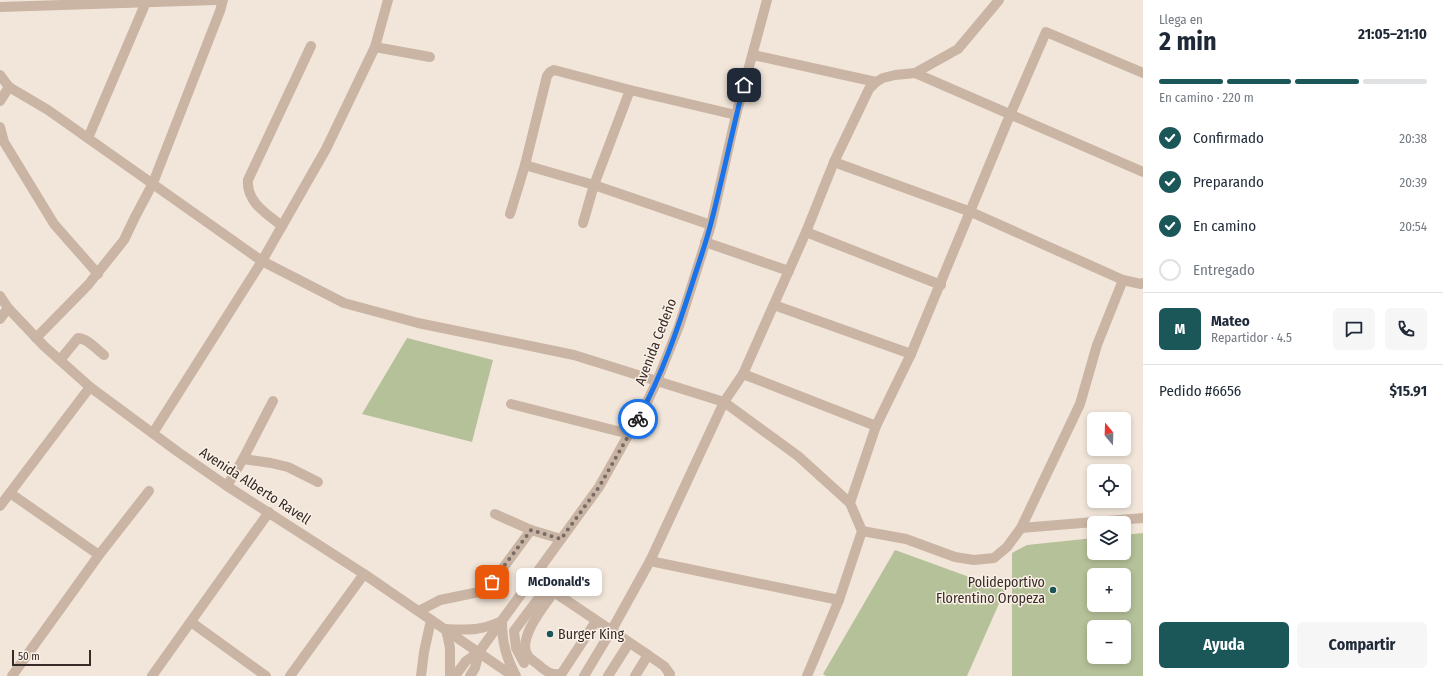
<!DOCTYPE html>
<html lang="es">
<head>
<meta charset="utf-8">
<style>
	:root { --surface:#fff; --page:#f6f6f7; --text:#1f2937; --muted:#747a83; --line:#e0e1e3; --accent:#1b5658 }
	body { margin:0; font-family:"Fira Sans Condensed",sans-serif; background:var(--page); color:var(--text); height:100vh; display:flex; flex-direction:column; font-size:15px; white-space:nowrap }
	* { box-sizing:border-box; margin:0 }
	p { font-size:13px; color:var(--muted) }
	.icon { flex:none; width:22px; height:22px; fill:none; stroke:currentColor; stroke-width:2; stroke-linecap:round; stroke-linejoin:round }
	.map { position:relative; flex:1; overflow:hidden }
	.panel { display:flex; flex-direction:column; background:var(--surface); width:300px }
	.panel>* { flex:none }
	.needle { width:26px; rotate:341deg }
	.tools { position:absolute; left:1087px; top:412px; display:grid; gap:8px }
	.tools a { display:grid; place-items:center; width:44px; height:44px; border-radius:6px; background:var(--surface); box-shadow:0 2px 6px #0003; font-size:20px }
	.scale { position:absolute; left:12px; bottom:10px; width:79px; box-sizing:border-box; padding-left:4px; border:2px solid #362b27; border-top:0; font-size:11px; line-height:14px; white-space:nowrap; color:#362b27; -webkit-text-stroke:3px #faf0e6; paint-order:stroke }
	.pin { position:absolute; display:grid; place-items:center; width:34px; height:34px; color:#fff; margin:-17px; border-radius:8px; box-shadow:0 2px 6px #0006 }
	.courier { position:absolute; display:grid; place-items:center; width:40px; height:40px; margin:-20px; border:3px solid #1a73e8; border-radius:50%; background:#fff; color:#222; box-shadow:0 1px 5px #0007 }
	.bubble { position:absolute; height:28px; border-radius:6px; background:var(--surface); box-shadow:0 2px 6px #0003; font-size:13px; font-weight:700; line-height:28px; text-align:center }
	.head em { font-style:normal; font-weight:700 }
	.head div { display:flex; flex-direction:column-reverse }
	.head { display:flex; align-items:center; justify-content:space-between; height:68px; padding:0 16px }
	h1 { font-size:26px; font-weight:700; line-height:30px }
	.bar { display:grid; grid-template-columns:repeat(4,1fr); gap:6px 4px; align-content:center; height:48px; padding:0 16px }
	.bar i { height:5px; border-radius:3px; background:var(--line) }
	.bar .current { background:var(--accent) }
	.bar p { grid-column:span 4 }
	.line { display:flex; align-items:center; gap:10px; padding:0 16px; border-top:1px solid var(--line) }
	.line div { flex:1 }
	.round { display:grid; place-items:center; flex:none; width:42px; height:42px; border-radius:6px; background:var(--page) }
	ol { padding:0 16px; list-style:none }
	li { display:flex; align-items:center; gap:12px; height:44px }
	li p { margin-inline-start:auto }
	li .icon { padding:4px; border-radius:50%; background:var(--accent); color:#fff; stroke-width:4 }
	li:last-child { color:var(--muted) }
	li i { width:22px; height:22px; border:2px solid var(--line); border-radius:50% }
	.primary-button { display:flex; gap:8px; margin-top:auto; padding:8px 16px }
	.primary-button a { flex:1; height:46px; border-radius:6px; background:var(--accent); color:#fff; font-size:16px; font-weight:700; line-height:46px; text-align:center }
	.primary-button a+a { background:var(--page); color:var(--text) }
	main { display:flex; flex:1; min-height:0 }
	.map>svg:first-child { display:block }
	.green { fill:#b5c199; fill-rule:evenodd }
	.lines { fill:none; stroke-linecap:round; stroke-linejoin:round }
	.minor { stroke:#cab5a5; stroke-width:10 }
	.done { stroke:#786c66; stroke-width:4; stroke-dasharray:0 7.2 }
	.route { stroke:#1a73e8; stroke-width:5 }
	.poi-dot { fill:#1b5658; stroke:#faf0e6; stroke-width:1.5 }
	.labels { text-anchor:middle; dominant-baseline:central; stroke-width:3; stroke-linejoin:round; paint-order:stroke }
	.street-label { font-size:14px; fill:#362b27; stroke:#faf0e6 }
	.poi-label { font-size:14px; fill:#362b27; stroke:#faf0e6; text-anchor:end }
</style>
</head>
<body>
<main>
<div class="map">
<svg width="1143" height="676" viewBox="0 0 1143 676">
	<rect width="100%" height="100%" fill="#f2e6da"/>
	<g class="green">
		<path d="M407,338L493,360L472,442L362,414Z"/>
		<path d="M1143,533V676H1012V553L1027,545L1094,538V553H1124V535ZM1094,575H1124V605H1094ZM1094,627H1124V657H1094Z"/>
		<path d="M895,550L1005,590L967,676H826L823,674Z"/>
	</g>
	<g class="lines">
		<g class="minor">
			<path d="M0,7L216,0"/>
			<path d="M375,47L430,57"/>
			<path d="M753,55L876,82"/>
			<path d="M915,73L1143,172"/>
			<path d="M0,75L9,87L48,110L262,261L344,303L418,323L574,355L724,402L798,456L850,503"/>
			<path d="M0,101L9,87"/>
			<path d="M0,127L4,142L54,224L98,274"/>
			<path d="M88,138L146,2"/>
			<path d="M834,162L971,212L1123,280"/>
			<path d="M525,165L594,185L711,225"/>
			<path d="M510,214L525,165L547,76L550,72L554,70L630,90L736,115"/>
			<path d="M583,223L594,185L630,90"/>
			<path d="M282,226C267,214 246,202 248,180L311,46"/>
			<path d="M806,232L941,285"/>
			<path d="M705,242L789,271"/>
			<path d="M0,296L8,308L44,346L90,387L178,452L227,486L364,574L513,676"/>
			<path d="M774,305L911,354"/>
			<path d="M0,319L8,308"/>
			<path d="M36,338L88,285L124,240L135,217L153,183L220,11L223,0"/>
			<path d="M60,360L78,338C87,338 97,350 104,355"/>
			<path d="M743,374L876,426"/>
			<path d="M511,404L629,434"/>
			<path d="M153,433L262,261L326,149L375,47L388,0"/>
			<path d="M243,459L273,401"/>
			<path d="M227,486L243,459L271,463L288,467L318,482"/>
			<path d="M10,493L99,555"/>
			<path d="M0,506L90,387"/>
			<path d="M1021,528L1143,518"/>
			<path d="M531,530L561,539"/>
			<path d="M862,531L906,539L955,557L974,560L994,558L1007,547L1021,528L1080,404L1097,345L1123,280L1141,284L1143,283"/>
			<path d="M650,561L839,600"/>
			<path d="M533,578L648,655"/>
			<path d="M554,592C545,605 516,639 528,656C531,660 538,664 542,668C549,673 554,676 562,673L596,621"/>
			<path d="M419,611L440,600L479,592L485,590L492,583L531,530L495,514"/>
			<path d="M191,622L266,676"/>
			<path d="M524,663L516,648L514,631L547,587"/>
			<path d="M12,676L99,555L149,491"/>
			<path d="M152,676L269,512"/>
			<path d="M290,676L364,574"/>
			<path d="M421,676L424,652L431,620"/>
			<path d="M450,676V648L446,629C469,630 480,631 502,621C502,643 506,657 516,676"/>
			<path d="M455,676L466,661L479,652L599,487L648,400L657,381L679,326L711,225L736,115L767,0"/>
			<path d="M470,676L475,668L479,652"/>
			<path d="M584,676L614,626L650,561L724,402L743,374L806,232L834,162L869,89L876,82L883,78L895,75L915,73L958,49L999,0"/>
			<path d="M608,676L629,643"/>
			<path d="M635,676L648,655L664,666L670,674L669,676"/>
			<path d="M807,676L839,600L862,531L850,503L876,426L911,354L1010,115L1046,32L1143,73"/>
		</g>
	</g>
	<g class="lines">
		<path class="done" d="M492,582L531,530L561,539L599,487L638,419"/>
		<path class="route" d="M638,419C662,375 678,328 693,281C699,262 706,243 711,223C723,177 732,131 744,85"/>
	</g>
	<g class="poi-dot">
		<circle cx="1053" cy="590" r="4"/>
		<circle cx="550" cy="634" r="4"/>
	</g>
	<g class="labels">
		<g class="street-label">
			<text transform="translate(656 342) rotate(-69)">Avenida Cedeño</text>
			<text transform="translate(255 486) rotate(33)">Avenida Alberto Ravell</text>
		</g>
		<g class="poi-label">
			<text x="1045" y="582">Polideportivo<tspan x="1045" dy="16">Florentino Oropeza</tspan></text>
			<text x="558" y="634" text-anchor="start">Burger King</text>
		</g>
	</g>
</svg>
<div class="tools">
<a><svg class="needle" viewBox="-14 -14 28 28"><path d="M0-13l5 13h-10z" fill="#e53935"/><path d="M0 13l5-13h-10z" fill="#747a83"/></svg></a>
<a><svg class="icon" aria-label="locate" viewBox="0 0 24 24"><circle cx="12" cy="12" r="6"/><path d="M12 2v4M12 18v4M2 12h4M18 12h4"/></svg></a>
<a><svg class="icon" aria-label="layers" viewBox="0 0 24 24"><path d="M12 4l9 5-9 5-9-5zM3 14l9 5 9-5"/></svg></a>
<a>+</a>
<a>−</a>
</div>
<div class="scale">50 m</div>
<div class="pin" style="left:492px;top:582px;background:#ea580c"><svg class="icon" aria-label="bag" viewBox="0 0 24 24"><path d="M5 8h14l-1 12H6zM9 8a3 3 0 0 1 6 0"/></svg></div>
<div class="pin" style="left:744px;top:85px;background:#1f2937"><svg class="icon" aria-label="home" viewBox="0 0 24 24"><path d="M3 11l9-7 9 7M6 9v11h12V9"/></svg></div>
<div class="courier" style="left:638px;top:419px"><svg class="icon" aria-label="bike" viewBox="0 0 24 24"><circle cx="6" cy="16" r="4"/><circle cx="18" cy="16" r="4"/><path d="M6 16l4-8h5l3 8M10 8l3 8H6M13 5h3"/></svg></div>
<div class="bubble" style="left:516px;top:568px;width:86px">McDonald's</div>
</div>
<section class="panel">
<div class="head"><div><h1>2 min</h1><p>Llega en</p></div><em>21:05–21:10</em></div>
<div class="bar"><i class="current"></i><i class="current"></i><i class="current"></i><i></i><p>En camino · 220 m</p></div>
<ol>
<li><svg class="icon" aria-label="check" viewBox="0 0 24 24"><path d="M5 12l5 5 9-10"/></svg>Confirmado<p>20:38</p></li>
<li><svg class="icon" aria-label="check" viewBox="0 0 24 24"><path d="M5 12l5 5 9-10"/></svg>Preparando<p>20:39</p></li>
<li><svg class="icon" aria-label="check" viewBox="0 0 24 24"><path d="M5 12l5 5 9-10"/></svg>En camino<p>20:54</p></li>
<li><i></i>Entregado</li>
</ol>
<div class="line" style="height:72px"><b class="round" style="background:var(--accent);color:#fff">M</b><div><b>Mateo</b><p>Repartidor · 4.5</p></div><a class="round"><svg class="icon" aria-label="chat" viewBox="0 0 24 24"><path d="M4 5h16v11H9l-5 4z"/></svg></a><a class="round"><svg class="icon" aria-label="phone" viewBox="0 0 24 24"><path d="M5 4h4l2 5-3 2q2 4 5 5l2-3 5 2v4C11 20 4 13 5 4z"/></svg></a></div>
<div class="line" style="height:52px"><div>Pedido #6656</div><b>$15.91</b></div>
<div class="primary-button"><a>Ayuda</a><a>Compartir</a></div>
</section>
</main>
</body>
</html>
